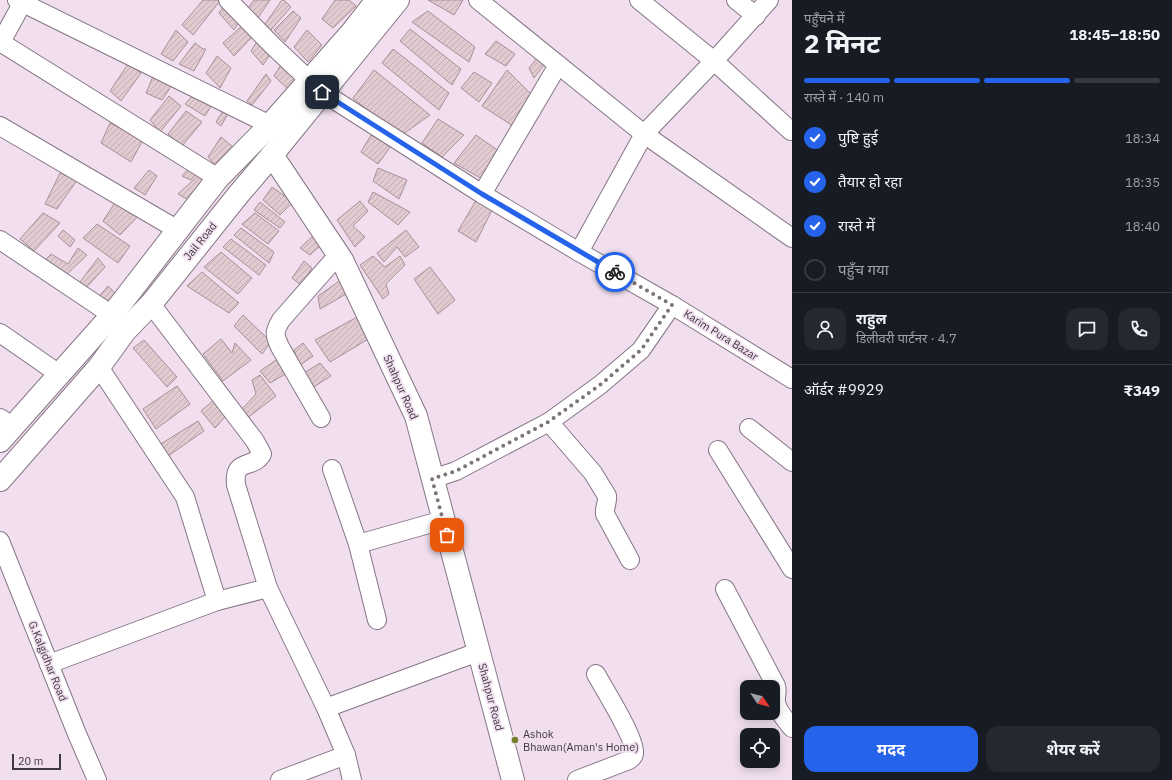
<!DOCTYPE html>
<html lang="hi">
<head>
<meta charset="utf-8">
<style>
	:root { --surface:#171b24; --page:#242831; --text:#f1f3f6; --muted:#9ea1a6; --line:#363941; --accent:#2563eb }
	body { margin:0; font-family:"IBM Plex Sans","Noto Sans Devanagari",sans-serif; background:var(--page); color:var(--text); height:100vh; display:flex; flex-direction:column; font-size:15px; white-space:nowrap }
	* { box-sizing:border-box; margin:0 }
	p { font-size:13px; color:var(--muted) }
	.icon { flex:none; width:22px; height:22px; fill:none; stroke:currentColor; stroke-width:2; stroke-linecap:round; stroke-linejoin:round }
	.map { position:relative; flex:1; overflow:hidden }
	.side { display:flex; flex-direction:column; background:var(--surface); width:380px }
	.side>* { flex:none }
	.needle { width:26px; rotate:125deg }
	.fabs { position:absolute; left:740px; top:680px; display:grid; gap:8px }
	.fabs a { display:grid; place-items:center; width:40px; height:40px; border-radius:8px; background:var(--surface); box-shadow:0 2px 10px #0003; font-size:20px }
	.scale { position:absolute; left:12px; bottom:10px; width:49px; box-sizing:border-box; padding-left:4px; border:2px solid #3f383f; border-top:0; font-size:11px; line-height:14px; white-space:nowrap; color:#3f383f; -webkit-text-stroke:3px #f1dff0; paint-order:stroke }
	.pin { position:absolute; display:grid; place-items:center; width:34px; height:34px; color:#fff; margin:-17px; border-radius:8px; box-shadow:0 2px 6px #0006 }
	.courier { position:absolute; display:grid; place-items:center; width:40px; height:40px; margin:-20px; border:3px solid #2563eb; border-radius:50%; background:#fff; color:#222; box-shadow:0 1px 5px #0007 }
	.head em { font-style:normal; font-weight:700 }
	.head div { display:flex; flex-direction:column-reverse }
	.head { display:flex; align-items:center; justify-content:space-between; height:68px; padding:0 12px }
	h1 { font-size:26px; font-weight:700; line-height:30px }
	.bar { display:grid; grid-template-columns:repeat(4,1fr); gap:6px 4px; align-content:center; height:48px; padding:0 12px }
	.bar i { height:5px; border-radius:3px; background:var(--line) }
	.bar .current { background:var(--accent) }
	.bar p { grid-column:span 4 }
	.line { display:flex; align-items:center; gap:10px; padding:0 12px; border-top:1px solid var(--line) }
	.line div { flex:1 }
	.round { display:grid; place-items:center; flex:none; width:42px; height:42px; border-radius:12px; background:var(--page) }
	ol { padding:0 12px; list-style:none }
	li { display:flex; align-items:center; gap:12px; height:44px }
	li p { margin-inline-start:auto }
	li .icon { padding:4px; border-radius:50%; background:var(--accent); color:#fff; stroke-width:4 }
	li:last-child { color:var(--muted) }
	li i { width:22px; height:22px; border:2px solid var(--line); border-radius:50% }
	.action { display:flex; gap:8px; margin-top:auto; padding:8px 12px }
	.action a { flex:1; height:46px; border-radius:12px; background:var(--accent); color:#fff; font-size:16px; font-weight:700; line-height:46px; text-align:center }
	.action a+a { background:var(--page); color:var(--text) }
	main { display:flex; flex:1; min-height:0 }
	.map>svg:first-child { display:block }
	.building { fill:url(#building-hatch); stroke:#a79097 }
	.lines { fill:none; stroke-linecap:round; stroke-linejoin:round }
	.minor-casing { stroke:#857685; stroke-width:20 }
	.tertiary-casing { stroke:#857685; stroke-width:24 }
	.minor { stroke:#fff; stroke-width:18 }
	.tertiary { stroke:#fff; stroke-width:22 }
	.done { stroke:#7d727d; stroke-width:4; stroke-dasharray:0 7.2 }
	.route { stroke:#2563eb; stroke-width:5 }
	.poi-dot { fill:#76802c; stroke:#f1dff0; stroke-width:1.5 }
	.labels { text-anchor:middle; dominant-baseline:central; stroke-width:3.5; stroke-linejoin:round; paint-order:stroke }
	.street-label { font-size:11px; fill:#3f383f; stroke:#f1dff0 }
	.poi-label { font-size:11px; fill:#3f383f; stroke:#f1dff0; text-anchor:start }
</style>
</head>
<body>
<main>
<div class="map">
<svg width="792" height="780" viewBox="0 0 792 780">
	<defs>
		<pattern id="building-hatch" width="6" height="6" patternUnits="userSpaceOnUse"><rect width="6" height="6" fill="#e2cad1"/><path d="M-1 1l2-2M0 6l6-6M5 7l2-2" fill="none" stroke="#c3aeb4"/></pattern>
	</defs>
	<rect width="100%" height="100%" fill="#f1dff0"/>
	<g class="building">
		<path d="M203,0H218L219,2L193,35L182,25Z"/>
		<path d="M254,0H270L258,18L248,8Z"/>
		<path d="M282,0H284L291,7L269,32L265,24Z"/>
		<path d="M335,0H349L356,6L333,28L322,19Z"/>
		<path d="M428,0H463L454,15Z"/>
		<path d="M223,7L238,23L234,30L219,13Z"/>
		<path d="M293,11L301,18L285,42L274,30Z"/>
		<path d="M428,11L475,47L469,62L412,22Z"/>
		<path d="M244,24L254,35L234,56L223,43Z"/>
		<path d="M410,29L461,69L452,85L400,41Z"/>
		<path d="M176,30L188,42L173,61L161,54Z"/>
		<path d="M307,30L322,45L308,62L294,47Z"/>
		<path d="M258,40L271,53L263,65L251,51Z"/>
		<path d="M496,41L515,54L506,66L485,54Z"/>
		<path d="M195,43L203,49H206L194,71L179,64Z"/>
		<path d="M393,49L449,93L439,110L382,63Z"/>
		<path d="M217,56L231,68L220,88L206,73Z"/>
		<path d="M538,57L546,62L534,78L529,68Z"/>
		<path d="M284,60L299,80L290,91L274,76Z"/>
		<path d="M128,64L141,73L121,101L110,91Z"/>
		<path d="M374,70L430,115L399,137L353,98Z"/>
		<path d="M507,70L532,95L513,126L482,106Z"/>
		<path d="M474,72L492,83L479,102L461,88Z"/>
		<path d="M154,74L174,82L162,100L146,93Z"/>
		<path d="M266,74L271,81L252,105L247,101Z"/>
		<path d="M194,94L213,103L205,116L185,104Z"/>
		<path d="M169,96L181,106L160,132L150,120Z"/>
		<path d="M225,108L230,110L221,126L216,122Z"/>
		<path d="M186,111L202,122L182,146L168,134Z"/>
		<path d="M438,119L464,135L442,157L422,143Z"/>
		<path d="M110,123L143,140L131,162L101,143Z"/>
		<path d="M371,135L391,146L378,164L361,152Z"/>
		<path d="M476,135L500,152L484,180L454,163Z"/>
		<path d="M221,137L234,148L215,165L208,157Z"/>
		<path d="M190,167L199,170L191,180L182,176Z"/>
		<path d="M378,168L407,180L399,199L373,181Z"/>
		<path d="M149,170L157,176L145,195L134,188Z"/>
		<path d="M60,173L77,180L57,209L45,204Z"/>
		<path d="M201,173L213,179L192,202L178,194Z"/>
		<path d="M272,187L293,202L280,215L263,200Z"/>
		<path d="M373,192L410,212L398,225L368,202Z"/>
		<path d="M478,197L492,210L476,242L458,231Z"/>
		<path d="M116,201L140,214L120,235L103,221Z"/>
		<path d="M360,201L368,211L353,226L365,237L355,247L337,220Z"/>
		<path d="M260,202L285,222L280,228L254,210Z"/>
		<path d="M43,213L60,223L34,251L20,239Z"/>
		<path d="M255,213L279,231L268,244L242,224Z"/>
		<path d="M97,224L130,246L118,263L83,238Z"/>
		<path d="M241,228L274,252L269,263L234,235Z"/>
		<path d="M63,230L75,240L70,247L58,236Z"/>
		<path d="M406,230L419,247L405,257L397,247L384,262L377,253Z"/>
		<path d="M315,234L322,244L310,255L300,248Z"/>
		<path d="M231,239L266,265L259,275L223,247Z"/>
		<path d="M78,248L87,255L65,276L43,263L51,254L68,264Z"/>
		<path d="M221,252L252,278L238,294L204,267Z"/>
		<path d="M373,256L385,267L400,256L405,265L386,284L389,294L383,299L360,265Z"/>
		<path d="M98,258L105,267L85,289L80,282Z"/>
		<path d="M304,261L312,268L301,285L292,278Z"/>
		<path d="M430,267L455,300L438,314L414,279Z"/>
		<path d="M202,272L239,303L229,313L187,286Z"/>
		<path d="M341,280L348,293L320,309L318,296Z"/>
		<path d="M108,286L116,294L104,307L96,300Z"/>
		<path d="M243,315L271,342L262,354L234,326Z"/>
		<path d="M359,316L370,338L330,362L315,340Z"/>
		<path d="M221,339L232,353L235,343L251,360L223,381L203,354Z"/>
		<path d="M144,340L177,377L167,387L133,348Z"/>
		<path d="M303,343L313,356L299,366L294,350Z"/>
		<path d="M279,358L289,372L270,383L260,371Z"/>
		<path d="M320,363L331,376L312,388L304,373Z"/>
		<path d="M260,375L276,396L246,419L242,409L256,394L252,380Z"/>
		<path d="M177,386L190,404L156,429L143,409Z"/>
		<path d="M214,400L226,416L215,428L201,411Z"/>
		<path d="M198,421L204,431L168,456L159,445Z"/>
	</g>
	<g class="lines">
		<defs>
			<g id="minor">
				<path d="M17,0L270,125"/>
				<path d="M228,0L273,46L309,80"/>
				<path d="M478,0L644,134L792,238"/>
				<path d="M639,0L714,61L791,131L792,130"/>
				<path d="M736,0L756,16"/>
				<path d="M0,42L218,178"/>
				<path d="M0,44L24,0"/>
				<path d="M322,92L482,194L579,252L672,305L792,379"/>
				<path d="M0,126L178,230"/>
				<path d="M482,194L558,65"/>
				<path d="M0,240L112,315"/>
				<path d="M579,252L644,134L714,61L769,0"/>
				<path d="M151,304L255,441L262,454C253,470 233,457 236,485L268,588L217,601"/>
				<path d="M0,333L59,374"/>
				<path d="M0,418L13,427"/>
				<path d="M321,418L280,347C274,334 274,332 281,320L338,255"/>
				<path d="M549,422L600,385L641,350L672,305"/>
				<path d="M749,428L792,462"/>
				<path d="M718,450L792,569"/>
				<path d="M332,469L358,544"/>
				<path d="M432,479L456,471L549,422L593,473L607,496C608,502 604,508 605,514L630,560"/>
				<path d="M0,541L77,734L97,780"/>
				<path d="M268,588L326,708L346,755L352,780"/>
				<path d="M725,589L776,686C778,693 775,696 776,702C777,711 787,721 792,728"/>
				<path d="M377,620L358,544L443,520"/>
				<path d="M49,664L217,601L185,497L99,367"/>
				<path d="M326,708L478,652"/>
				<path d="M280,780L346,755"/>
				<path d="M577,780L629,760C632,758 634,756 634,753C636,739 604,689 596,674"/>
			</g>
			<g id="tertiary">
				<path d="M272,155L342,260L416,416L513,780"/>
				<path d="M0,441L112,315L218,178L270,125L352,32L377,0"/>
				<path d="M0,480L99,367L125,331L151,304L238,195L272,155L398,0"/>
			</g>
		</defs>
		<use href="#minor" class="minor-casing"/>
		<use href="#tertiary" class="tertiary-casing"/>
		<use href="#minor" class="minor"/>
		<use href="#tertiary" class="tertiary"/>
	</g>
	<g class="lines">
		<path class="done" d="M447,535L432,479L456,471L548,422L600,385L641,350L672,305L615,272"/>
		<path class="route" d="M322,92L482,194L615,272"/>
	</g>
	<circle class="poi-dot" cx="515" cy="740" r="4"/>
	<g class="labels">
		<g class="street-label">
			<text transform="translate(200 241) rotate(-51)">Jail Road</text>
			<text transform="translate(721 335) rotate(32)">Karim Pura Bazar</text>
			<text transform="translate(401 387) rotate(66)">Shahpur Road</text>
			<text transform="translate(48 661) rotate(68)">G.Kalgidhar Road</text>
			<text transform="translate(491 697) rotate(75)">Shahpur Road</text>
		</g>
		<g class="poi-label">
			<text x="523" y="734">Ashok<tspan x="523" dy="13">Bhawan(Aman's Home)</tspan></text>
		</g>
	</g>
</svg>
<div class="fabs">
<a><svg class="needle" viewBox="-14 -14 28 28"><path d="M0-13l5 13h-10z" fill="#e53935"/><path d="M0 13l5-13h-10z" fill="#9ea1a6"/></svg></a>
<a><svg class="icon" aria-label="locate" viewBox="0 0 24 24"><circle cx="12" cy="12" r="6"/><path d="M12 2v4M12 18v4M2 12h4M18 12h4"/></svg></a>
</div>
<div class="scale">20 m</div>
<div class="pin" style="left:447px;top:535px;background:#ea580c"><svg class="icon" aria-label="bag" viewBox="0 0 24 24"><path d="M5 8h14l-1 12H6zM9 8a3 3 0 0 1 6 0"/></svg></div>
<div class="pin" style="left:322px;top:92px;background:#1f2937"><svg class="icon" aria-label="home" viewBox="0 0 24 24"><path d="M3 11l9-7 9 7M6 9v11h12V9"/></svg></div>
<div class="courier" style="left:615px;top:272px"><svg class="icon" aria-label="bike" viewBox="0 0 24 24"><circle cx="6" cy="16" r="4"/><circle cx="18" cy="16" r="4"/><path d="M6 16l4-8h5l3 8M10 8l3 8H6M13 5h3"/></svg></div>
</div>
<section class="side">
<div class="head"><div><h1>2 मिनट</h1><p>पहुँचने में</p></div><em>18:45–18:50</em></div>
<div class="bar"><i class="current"></i><i class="current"></i><i class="current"></i><i></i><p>रास्ते में · 140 m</p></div>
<ol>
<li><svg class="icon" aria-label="check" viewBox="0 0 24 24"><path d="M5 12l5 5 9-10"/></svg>पुष्टि हुई<p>18:34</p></li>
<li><svg class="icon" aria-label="check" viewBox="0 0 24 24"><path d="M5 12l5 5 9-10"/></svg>तैयार हो रहा<p>18:35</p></li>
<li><svg class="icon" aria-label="check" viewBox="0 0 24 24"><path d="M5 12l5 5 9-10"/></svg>रास्ते में<p>18:40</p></li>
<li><i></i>पहुँच गया</li>
</ol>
<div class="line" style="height:72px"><a class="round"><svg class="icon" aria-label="person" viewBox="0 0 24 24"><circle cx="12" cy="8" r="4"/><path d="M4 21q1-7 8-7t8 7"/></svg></a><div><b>राहुल</b><p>डिलीवरी पार्टनर · 4.7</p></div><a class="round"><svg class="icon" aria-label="chat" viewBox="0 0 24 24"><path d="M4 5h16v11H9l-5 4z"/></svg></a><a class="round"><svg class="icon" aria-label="phone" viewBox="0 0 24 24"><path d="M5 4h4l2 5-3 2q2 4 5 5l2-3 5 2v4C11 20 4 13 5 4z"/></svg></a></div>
<div class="line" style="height:52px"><div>ऑर्डर #9929</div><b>₹349</b></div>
<div class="action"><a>मदद</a><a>शेयर करें</a></div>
</section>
</main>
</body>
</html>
